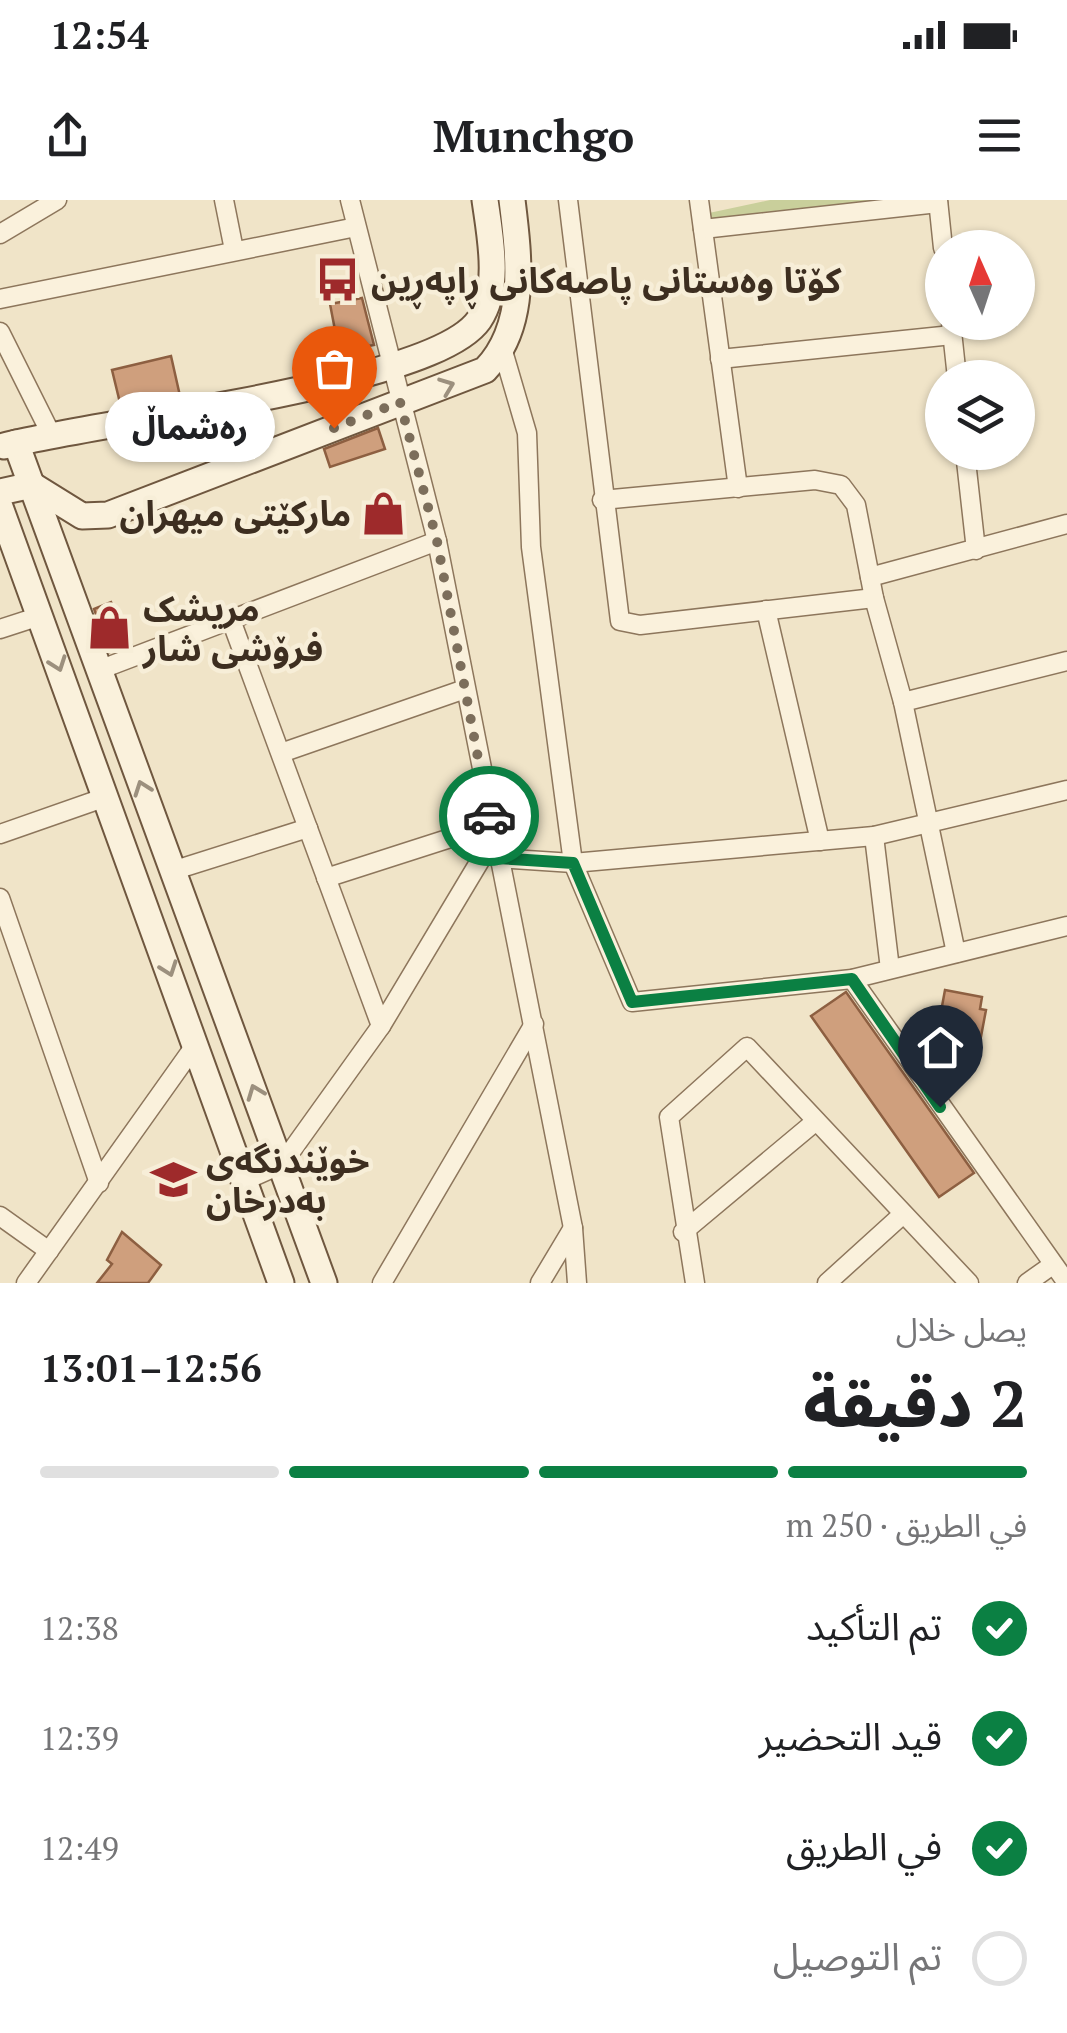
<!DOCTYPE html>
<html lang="ar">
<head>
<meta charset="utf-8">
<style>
	:root { --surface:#fff; --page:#f6f6f6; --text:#202124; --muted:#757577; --line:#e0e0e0; --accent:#0b8043 }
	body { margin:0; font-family:"PT Serif","Noto Sans Arabic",serif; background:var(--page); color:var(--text); direction:rtl; height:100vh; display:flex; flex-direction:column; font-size:38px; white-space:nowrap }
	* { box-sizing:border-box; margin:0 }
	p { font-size:32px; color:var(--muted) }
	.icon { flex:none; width:55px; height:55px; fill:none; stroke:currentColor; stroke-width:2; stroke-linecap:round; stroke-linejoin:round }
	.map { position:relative; height:1083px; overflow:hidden; direction:ltr }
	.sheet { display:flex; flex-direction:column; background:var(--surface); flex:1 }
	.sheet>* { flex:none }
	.needle { width:65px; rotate:357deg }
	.tools { position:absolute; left:925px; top:30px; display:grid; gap:20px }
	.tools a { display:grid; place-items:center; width:110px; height:110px; border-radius:50%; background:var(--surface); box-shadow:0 2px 8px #0004; font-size:50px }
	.pin { position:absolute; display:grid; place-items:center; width:85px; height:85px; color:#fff; margin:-102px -42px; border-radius:50% 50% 50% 0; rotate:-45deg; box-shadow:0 0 10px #0007 }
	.pin .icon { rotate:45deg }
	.courier { position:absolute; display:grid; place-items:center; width:100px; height:100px; margin:-50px; border:8px solid #0b8043; border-radius:50%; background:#fff; color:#222; box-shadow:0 2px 12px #0007 }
	.bubble { position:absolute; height:70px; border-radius:35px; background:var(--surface); box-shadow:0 2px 8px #0004; font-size:32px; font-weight:800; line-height:70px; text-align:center; direction:rtl }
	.overview em { font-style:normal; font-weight:800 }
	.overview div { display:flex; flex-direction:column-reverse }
	.overview { display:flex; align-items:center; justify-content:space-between; height:170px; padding:0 40px }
	h1 { font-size:65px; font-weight:800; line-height:75px }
	.bar { display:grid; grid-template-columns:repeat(4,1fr); gap:15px 10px; align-content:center; height:120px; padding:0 40px }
	.bar i { height:12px; border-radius:8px; background:var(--line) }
	.bar .active { background:var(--accent) }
	.bar p { grid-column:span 4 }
	ol { padding:0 40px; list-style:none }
	li { display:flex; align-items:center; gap:30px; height:110px }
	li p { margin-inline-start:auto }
	li .icon { padding:10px; border-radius:50%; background:var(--accent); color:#fff; stroke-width:4 }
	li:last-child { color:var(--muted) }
	li i { width:55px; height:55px; border:5px solid var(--line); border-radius:50% }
	.status { display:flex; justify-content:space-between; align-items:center; height:70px; padding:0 50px; background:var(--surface); direction:ltr }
	.status svg { height:28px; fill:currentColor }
	header { display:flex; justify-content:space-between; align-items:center; height:130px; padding:0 40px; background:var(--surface); font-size:45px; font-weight:800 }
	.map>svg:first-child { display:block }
	.green { fill:#c9cf9b }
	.building { fill:#cf9f7d; stroke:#8d5f41; stroke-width:2.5 }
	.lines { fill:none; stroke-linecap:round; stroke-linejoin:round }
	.street-casing { stroke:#8d765c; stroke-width:21 }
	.secondary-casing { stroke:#6f573f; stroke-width:29 }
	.street { stroke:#faf1dc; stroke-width:18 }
	.secondary { stroke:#faf1dc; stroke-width:25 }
	.oneway { stroke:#9c907e }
	.done { stroke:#7c6e5b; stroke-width:10; stroke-dasharray:0 18 }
	.route { stroke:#0b8043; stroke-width:12 }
	.labels { text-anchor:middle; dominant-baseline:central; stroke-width:9; stroke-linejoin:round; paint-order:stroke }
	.poi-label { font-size:35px; font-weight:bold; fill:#3d2e20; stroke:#f7eed8; text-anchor:start }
</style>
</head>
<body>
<div class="status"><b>12:54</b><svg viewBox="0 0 49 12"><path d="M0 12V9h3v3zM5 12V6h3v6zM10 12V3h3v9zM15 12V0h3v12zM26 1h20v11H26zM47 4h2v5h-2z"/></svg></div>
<header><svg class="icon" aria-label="menu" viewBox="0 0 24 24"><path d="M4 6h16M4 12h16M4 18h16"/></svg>Munchgo<svg class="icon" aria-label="share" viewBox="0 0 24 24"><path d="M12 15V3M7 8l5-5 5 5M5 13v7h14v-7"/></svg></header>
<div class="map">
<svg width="1067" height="1083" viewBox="0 0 1067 1083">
	<rect width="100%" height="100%" fill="#f0e4c8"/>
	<path class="green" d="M770,0H920L711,24L709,13Z"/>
	<g class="building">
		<path d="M362,98L374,145L339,151L330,104Z"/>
		<path d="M171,156L180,196L121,207L112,170Z"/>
		<path d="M378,228L385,249L330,267L324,249Z"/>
		<path d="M111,402L131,444L110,452L94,409Z"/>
		<path d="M945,790L982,797L980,809L986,810L976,863L962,860L954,868L948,858L933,855Z"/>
		<path d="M846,792L974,973L939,997L811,816Z"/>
		<path d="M122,1032L161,1065L148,1083H97L112,1064L107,1060Z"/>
	</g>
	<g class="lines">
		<defs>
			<g id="street">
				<path d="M224,0L234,50"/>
				<path d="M350,0L437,341L573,1028L577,1083"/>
				<path d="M568,0L620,421L640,425L874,398"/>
				<path d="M699,0L738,288"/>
				<path d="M938,0L943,48"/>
				<path d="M703,29L938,3"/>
				<path d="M0,34L57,0"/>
				<path d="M0,99L356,27"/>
				<path d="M951,122L957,178"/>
				<path d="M0,132L52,236"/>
				<path d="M503,151L527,233L531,347L573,663L632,802L852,779L1067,726"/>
				<path d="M720,159L952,135"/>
				<path d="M965,252L976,350"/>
				<path d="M602,300L815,280L841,285L856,305L874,398L903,502"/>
				<path d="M870,377L1067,324"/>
				<path d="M766,410L820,641"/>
				<path d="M231,420L381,826"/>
				<path d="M0,429L40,416"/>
				<path d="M99,470L437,341"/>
				<path d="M281,553L465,489"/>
				<path d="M0,634L106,597"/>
				<path d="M874,636L890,769"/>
				<path d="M497,658L573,663L874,636L1067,590"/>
				<path d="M172,671L308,628"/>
				<path d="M326,678L491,625"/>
				<path d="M0,698L99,983"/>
				<path d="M956,753L903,502L1067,461"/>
				<path d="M852,779L1067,1083"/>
				<path d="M246,980L282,964L381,826L493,639"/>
				<path d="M0,1016L49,1051"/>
				<path d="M683,1032L816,921"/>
				<path d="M26,1083L196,844"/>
				<path d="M382,1083L534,824"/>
				<path d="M540,1083L573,1028"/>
				<path d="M695,1083L669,917L747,847L969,1083"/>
				<path d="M827,1083L902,1015"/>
				<path d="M1027,1083L1051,1066"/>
			</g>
			<g id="secondary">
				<path d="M16,243L324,1083"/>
				<path d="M4,246C96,221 433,186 479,120C501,88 490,36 485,0"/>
				<path d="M0,292L32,285L82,316L108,315L485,170C528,126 519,57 512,0"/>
				<path d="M0,307L281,1083"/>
			</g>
		</defs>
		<use href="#street" class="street-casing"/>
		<use href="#secondary" class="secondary-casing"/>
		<use href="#street" class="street"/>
		<use href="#secondary" class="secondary"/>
	</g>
	<defs><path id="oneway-chevron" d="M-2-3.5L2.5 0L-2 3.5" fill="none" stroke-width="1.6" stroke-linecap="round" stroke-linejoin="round" transform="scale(2.5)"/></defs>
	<g class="oneway">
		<use href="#oneway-chevron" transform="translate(447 186) rotate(-21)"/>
		<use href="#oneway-chevron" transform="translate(58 464) rotate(70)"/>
		<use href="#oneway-chevron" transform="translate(142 588) rotate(-110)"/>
		<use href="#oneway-chevron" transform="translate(169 769) rotate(70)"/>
		<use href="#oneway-chevron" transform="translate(255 892) rotate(-111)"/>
	</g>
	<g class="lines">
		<path class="done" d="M334,228L400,202L437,341L489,616"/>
		<path class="route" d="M489,616L498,658L573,663L632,802L852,779L940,907"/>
	</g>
	<defs>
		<symbol id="bus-bare" viewBox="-9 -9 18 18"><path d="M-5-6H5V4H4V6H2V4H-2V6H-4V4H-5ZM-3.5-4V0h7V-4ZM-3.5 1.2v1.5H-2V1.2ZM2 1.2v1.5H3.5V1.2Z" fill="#9e2a2b" stroke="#f7eed8" stroke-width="2.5" paint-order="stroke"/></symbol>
		<symbol id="shop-bare" viewBox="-9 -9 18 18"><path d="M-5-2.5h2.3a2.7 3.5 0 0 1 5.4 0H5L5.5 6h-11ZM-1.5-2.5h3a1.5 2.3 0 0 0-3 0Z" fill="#9e2a2b" stroke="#f7eed8" stroke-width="2.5" paint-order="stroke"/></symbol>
		<symbol id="school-bare" viewBox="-9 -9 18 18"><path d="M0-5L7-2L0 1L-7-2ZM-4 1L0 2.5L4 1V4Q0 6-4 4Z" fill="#9e2a2b" stroke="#f7eed8" stroke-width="2.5" paint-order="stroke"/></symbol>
	</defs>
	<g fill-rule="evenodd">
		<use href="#bus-bare" x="306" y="48" width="63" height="63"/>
		<use href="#shop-bare" x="352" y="282" width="63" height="63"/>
		<use href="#shop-bare" x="78" y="396" width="63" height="63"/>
		<use href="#school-bare" x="142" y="948" width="63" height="63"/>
	</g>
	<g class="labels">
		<g class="poi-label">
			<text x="371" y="80">كۆتا وەستانی پاصەکانی ڕاپەڕین</text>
			<text x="351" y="313" text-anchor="end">مارکێتی میهران</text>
			<text x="143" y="408">مریشک<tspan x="143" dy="40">فرۆشی شار</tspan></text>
			<text x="206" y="960">خوێندنگەی<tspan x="206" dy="40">بەدرخان</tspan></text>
		</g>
	</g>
</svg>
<div class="tools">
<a><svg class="needle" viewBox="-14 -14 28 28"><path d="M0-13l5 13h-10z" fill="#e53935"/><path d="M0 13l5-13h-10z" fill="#757577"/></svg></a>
<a><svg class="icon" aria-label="layers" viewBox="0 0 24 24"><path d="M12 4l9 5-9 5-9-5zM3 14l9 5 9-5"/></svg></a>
</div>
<div class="pin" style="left:334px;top:228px;background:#ea580c"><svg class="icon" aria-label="bag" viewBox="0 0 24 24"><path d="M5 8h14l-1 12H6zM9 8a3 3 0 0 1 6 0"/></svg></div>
<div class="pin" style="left:940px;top:907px;background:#1f2937"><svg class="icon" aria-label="home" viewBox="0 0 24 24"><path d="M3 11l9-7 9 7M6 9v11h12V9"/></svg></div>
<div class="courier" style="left:489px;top:616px"><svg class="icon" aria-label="car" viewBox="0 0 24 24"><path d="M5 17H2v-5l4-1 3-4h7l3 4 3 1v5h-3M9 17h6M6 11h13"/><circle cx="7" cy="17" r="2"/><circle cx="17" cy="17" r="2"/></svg></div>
<div class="bubble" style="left:105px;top:192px;width:170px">رەشماڵ</div>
</div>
<section class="sheet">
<div class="overview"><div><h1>2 دقيقة</h1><p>يصل خلال</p></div><em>12:56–13:01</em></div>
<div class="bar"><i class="active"></i><i class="active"></i><i class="active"></i><i></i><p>في الطريق · 250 m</p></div>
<ol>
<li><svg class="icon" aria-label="check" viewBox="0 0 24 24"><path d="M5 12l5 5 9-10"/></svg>تم التأكيد<p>12:38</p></li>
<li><svg class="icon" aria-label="check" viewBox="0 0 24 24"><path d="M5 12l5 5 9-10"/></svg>قيد التحضير<p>12:39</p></li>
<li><svg class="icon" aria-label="check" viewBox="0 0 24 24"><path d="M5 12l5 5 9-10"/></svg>في الطريق<p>12:49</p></li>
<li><i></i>تم التوصيل</li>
</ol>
</section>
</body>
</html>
